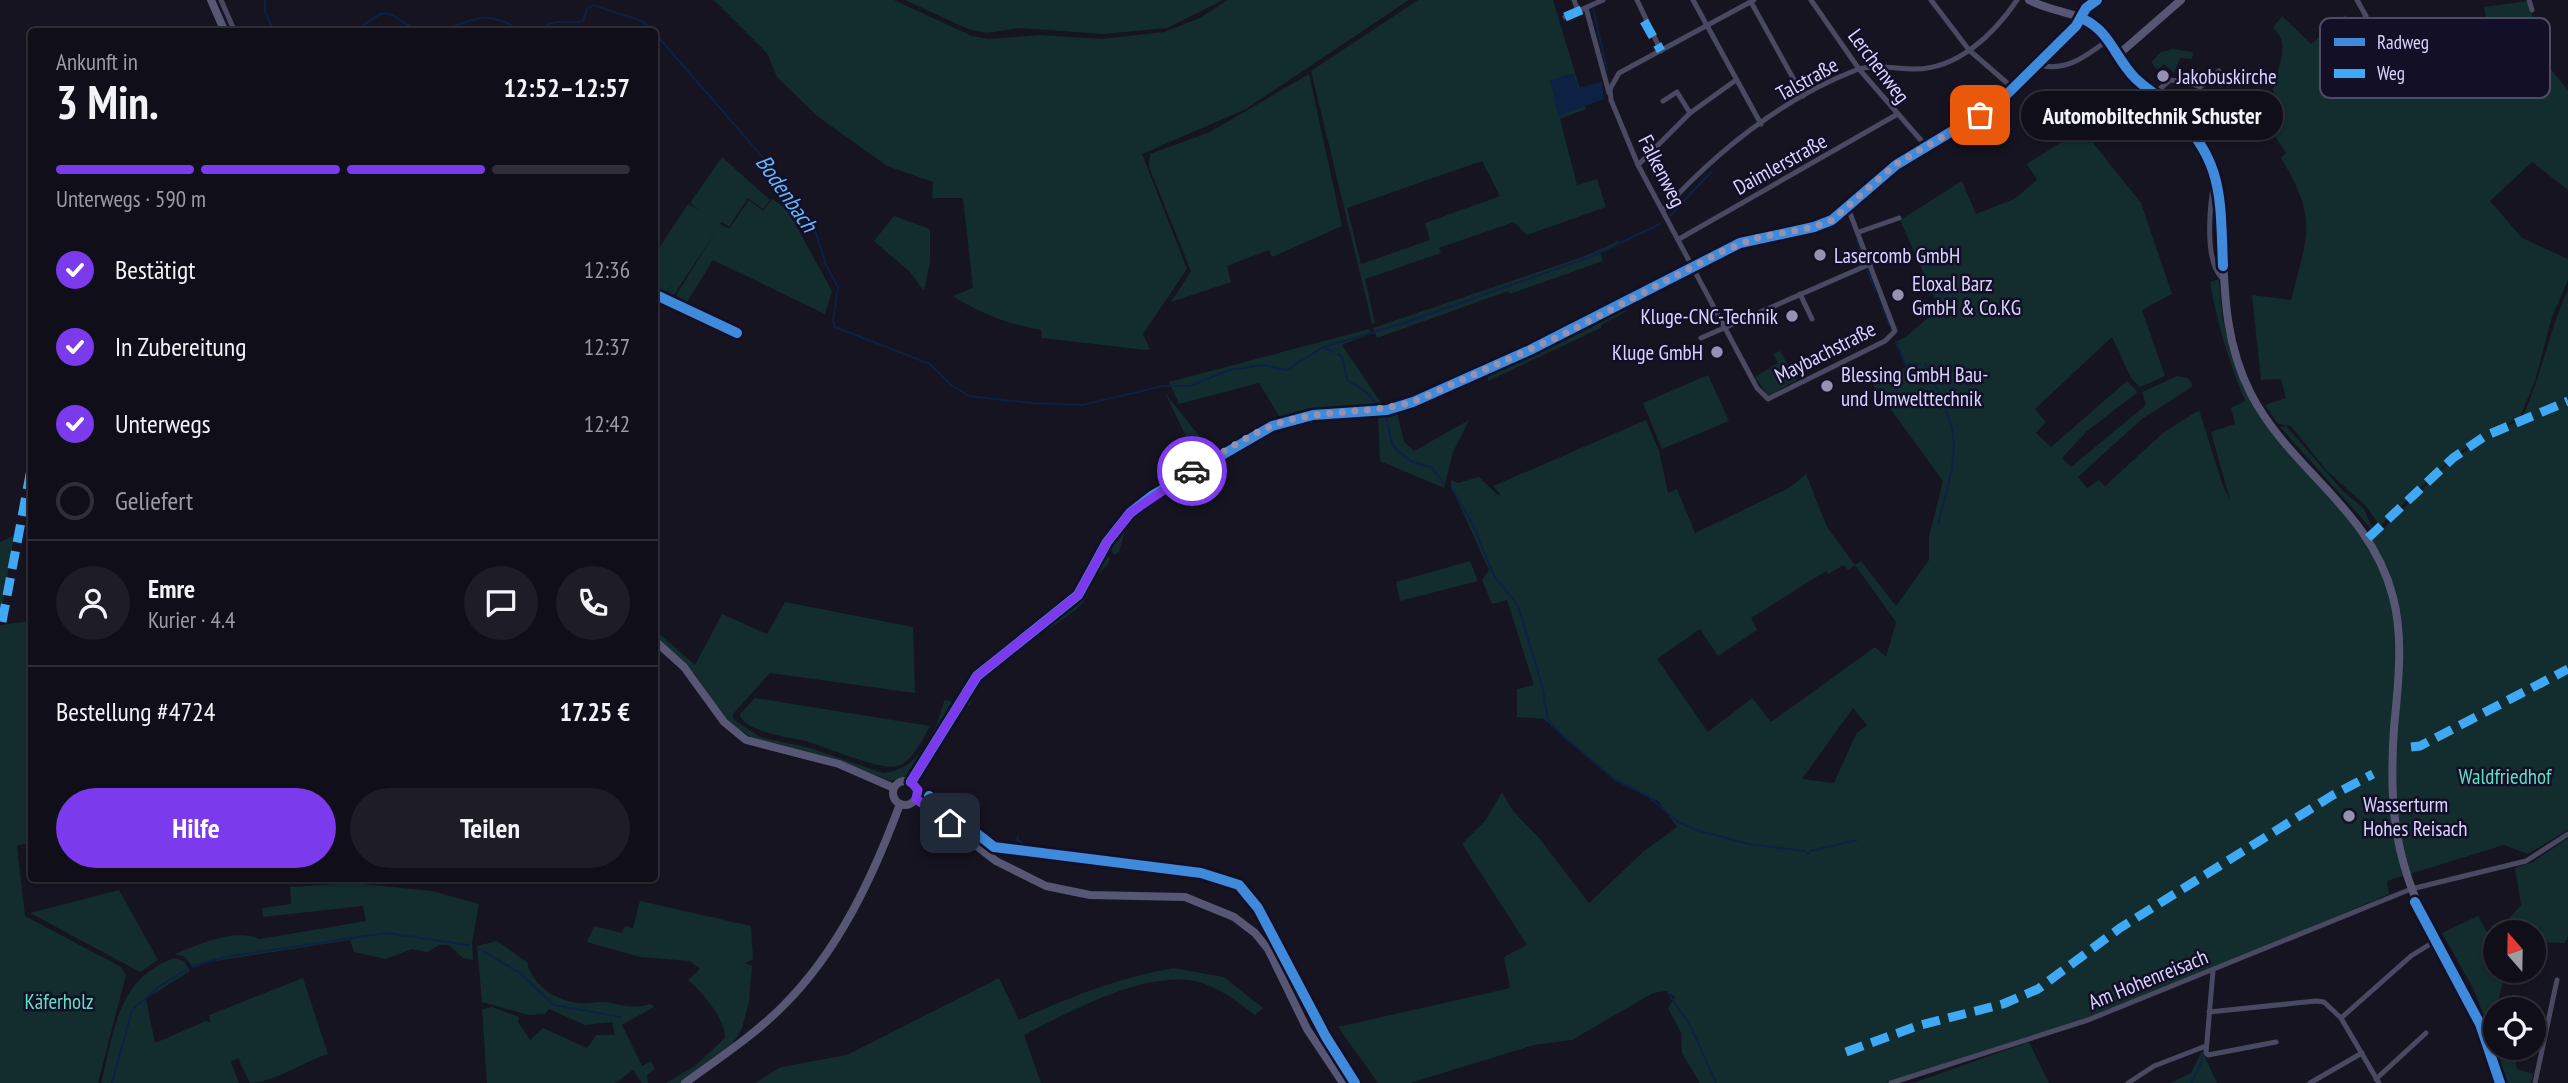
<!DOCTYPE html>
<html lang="de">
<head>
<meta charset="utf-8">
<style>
	:root { --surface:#100f19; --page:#1e1d26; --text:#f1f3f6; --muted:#9c9ca2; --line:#302f38; --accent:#7c3aed }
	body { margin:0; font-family:"PT Sans Narrow",sans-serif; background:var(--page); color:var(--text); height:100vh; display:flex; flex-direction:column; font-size:26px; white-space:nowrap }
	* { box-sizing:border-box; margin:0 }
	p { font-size:23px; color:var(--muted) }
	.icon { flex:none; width:38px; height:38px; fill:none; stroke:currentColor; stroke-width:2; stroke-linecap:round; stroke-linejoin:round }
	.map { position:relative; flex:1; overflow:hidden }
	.sheet { position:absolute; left:28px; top:28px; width:630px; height:854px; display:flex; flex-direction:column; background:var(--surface); border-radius:7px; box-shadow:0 2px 5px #0004,0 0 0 2px var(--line) }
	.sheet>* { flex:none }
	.needle { width:46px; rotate:340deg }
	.buttons { position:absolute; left:2483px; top:920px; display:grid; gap:14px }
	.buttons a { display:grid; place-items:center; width:63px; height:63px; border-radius:50%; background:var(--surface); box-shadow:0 2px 5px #0004,0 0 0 2px var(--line); font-size:35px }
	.pin { position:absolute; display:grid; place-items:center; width:60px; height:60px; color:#fff; margin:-30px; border-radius:14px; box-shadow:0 4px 10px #0006 }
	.courier { position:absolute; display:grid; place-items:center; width:70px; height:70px; margin:-35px; border:5px solid #7c3aed; border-radius:50%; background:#fff; color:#222; box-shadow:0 2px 9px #0007 }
	.bubble { position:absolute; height:49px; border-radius:24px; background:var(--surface); box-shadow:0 2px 5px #0004,0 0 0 2px var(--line); font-size:23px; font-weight:700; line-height:49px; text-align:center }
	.overview em { font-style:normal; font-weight:700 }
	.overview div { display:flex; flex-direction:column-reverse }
	.overview { display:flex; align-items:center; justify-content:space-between; height:119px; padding:0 28px }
	h1 { font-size:46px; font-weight:700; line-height:52px }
	.bar { display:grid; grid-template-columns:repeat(4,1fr); gap:10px 7px; align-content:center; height:84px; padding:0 28px }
	.bar i { height:9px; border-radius:5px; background:var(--line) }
	.bar .current { background:var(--accent) }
	.bar p { grid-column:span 4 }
	.line { display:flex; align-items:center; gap:18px; padding:0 28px; border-top:2px solid var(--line) }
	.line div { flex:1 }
	.round { display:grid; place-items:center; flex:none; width:74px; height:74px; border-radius:37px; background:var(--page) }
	ol { padding:0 28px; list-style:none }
	li { display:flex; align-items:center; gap:21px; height:77px }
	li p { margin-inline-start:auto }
	li .icon { padding:7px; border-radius:50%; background:var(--accent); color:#fff; stroke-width:4 }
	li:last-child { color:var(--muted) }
	li i { width:38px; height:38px; border:4px solid var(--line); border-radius:50% }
	.button { display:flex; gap:14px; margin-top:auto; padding:14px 28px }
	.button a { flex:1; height:80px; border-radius:42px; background:var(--accent); color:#fff; font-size:28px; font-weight:700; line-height:80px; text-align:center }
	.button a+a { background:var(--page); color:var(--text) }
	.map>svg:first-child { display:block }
	.green { fill:#132c2d; fill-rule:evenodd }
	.water { fill:#0d2144 }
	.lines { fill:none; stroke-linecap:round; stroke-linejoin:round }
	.stream { stroke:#0d2144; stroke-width:2 }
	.street { stroke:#4a4962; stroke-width:5 }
	.secondary { stroke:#575674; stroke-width:8 }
	.quiet { stroke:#3fa9f5; stroke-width:9; stroke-dasharray:18 9; stroke-linecap:butt }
	.cycleway-casing { stroke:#130f26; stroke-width:15 }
	.cycleway { stroke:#408adc; stroke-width:10 }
	.done { stroke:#9591b1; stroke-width:7; stroke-dasharray:0 12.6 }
	.route { stroke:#7c3aed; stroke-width:9 }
	.poi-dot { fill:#9591b1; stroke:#130f26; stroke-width:2.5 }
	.labels { text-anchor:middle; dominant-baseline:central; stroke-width:5; stroke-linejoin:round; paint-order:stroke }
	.street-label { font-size:21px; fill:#d9d4ff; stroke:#130f26 }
	.poi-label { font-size:21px; fill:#d9d4ff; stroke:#130f26; text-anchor:start }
	.park-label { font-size:21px; fill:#5fe0c0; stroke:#130f26 }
	.water-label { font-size:23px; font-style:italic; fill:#62b6ff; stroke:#130f26 }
	.key { fill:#130f26; stroke:#4e4a67; stroke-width:2 }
	.key-label { font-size:19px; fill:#d9d4ff }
</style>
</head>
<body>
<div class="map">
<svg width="2568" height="1083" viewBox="0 0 2568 1083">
	<rect width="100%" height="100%" fill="#161421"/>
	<g class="green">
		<path d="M714,0H894L972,36L989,39L1040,35L1101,39L1164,32L1200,18L1228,0H1409L1246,109L1142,154L1187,269L1143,334L1150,349L1146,350L1042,338L1041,330C1008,324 981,314 953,296L973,288L963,198H932L933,182L887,166L817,116L777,77L767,53Z"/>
		<path d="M905,0H1223L1167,28L1103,34L1020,28L987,33L968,29Z"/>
		<path d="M1418,0H1553L1586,109L1560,119L1577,185L1597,179L1606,207L1527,235L1514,222L1439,248L1441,253L1365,279L1375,323H1372L1311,71ZM1482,161L1500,196L1425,223L1430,240L1361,264L1347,208Z"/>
		<path d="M2528,1L2548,66L2568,90V190L2532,162L2490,201L2522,238L2568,259V280L2552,317L2535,381L2520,417L2501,428L2521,420C2542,377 2548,332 2568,290V830L2528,854L2504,845L2387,881L2389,894L2132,1004L1886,1083H1700L1682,1053L1681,1033L1668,1008L1675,997L1666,991L1653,993L1572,1040L1534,1045L1410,1083H1378L1338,1027L1510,988L1504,957L1527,945L1462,844L1485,821L1502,792L1513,811L1539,838L1589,903L1644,851L1677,827L1658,801L1614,780L1544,719L1517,717V689L1534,685L1507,600L1492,604L1482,580L1489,570L1451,486V480L1458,483L1479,477L1498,495L1500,494L1493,486L1646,420L1659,451L1668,493L1677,489L1695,533L1789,488L1806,474L1827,527L1855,565L1861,561L1896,606L1929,560V537L1943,481L1873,385L1906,367L1896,342L1907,336L1939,308L1900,220L1962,181L1976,214L2014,199L2037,180L2027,164L2082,129L2141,203L2172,294L2142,310L2165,376L2140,387L2131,378L2112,337L2035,409L2046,422L2036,433L2051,447L2127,381L2138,392L2087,431L2062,458L2071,467L2146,405L2142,392L2177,376L2188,378L2193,386L2142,419L2078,477L2087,488L2099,480L2105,486L2163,433L2199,410L2223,486L2230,500L2211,432L2235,424L2231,408L2245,401C2229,362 2217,324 2210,282L2219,279L2222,316L2233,360L2289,453L2328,493L2368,544L2442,469L2485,436L2454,456L2380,526L2366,506L2327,471L2291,426L2278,424L2265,405L2286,398L2281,379L2261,380L2252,295L2291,300C2308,233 2318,220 2281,158L2286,153L2274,135L2280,128C2278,118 2273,106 2273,96C2272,72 2295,48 2273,28L2282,16L2311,44L2345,15L2382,58L2425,37L2487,22L2484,7ZM2533,66V76L2482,87L2479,78L2504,69ZM1844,565L1848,570L1855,565L1896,622L1886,657L1875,647L1771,722L1752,698L1708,732L1657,659L1700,629L1718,656L1757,630L1751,618L1826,571L1828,574ZM1853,708L1867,725L1856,734L1834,783L1802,779Z"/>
		<path d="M2173,49L2193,52L2192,59L2180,58L2174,73L2164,64L2157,70L2151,62L2161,52Z"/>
		<path d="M1309,74L1342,226L1272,257L1269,250L1227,266L1231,282L1171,302L1191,271L1149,167L1150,154L1210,132Z"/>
		<path d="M722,157L770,200L763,209L748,198L729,227L722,222L720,224L729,229L749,200L763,211L772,199L787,209L832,291L825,314L713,260L684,307L672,302L716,231L670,301L664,298L672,284L663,297L655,293V254L688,204L699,210L690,203Z"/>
		<path d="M894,216L930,229V262L924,291L910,272L874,241Z"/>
		<path d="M1618,241L1619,244L1600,252L1603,261L1510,294L1508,291L1377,338L1373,328L1585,256Z"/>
		<path d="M1623,308L1627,311L1601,325V328L1488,381V373Z"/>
		<path d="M1369,329L1371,333L1342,345L1384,407L1318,411L1281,419L1259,383L1179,404L1169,382Z"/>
		<path d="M1780,351L1797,380L1768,396L1755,377L1778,363L1773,354Z"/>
		<path d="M1708,375L1729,421L1662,449L1643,403Z"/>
		<path d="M1165,393L1212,452L1199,463Z"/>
		<path d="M1397,412L1404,442L1414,451L1469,420L1453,452L1444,488L1380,461L1378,415Z"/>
		<path d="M2286,426L2343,491L2364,509L2374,532L2280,427Z"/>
		<path d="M1216,463L1219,473H1203L1158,499L1126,527L1119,552L1115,555L1108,547C1136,506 1173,487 1216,463Z"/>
		<path d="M14,536L0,621V542Z"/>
		<path d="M1106,555L1110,559C1107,568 1102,569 1097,576C1090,585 1089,597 1081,605C1044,639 987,653 970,705H963C982,662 1027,644 1062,616C1082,599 1092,577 1106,555Z"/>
		<path d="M1470,561L1478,581L1400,601L1396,582Z"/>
		<path d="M785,602L913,627L915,693L770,673L733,714V719L760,737L810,748L883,773C918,771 937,731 944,701L948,700L952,703L920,763L908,777L891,781L826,757L757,742L727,720L695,674L655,636V630L695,665L722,614L767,634Z"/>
		<path d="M31,621V842L17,846L25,916L121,967L126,975L98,1083H0V625Z"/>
		<path d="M755,698L930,726C922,740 915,757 901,765C885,774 823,745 802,740C787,737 742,731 740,714Z"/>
		<path d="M2568,838V936L2565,943L2534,942V933H2496L2521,905L2515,868L2533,862Z"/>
		<path d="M352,883L432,891L479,904L472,943L473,960L463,958L449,945H440L427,952L412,949L386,959L354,952L350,940L209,962L193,968L185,957L175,954C197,945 236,927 259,939L366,921L363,906L263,917L262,908L291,904L290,887Z"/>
		<path d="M119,890L158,960L140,972L30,913Z"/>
		<path d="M640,901L751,926L753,960L745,963L752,966L749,1002L742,1028L732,1045L681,1083H666L695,1066L725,1038C725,1018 703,993 688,980L700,969L690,961L640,957L587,942L594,926L622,933L625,926L633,928Z"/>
		<path d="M2478,916L2490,938L2496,933V971H2506L2494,1016L2495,1044L2473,988L2442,933Z"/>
		<path d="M497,941L527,962C532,985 556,1001 579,1003C589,1004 598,1001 607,1002C625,1006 632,1009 650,1004L654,1007L622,1025L642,1066L651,1061L655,1069L647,1075L648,1083H642L633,1070L615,1083H487L482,1009L492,1007L519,1017L518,1022L530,1040L543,1028L587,1048L596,1035H615L612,1022L585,1025L549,1009L545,1014L529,1015L482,1002L477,946Z"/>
		<path d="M174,958L184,961L190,971L146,999L155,1043L206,1021L210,1023L209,1015L303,978L328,1054C305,1061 272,1083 250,1083L238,1058L231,1062L239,1083H101C115,1030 116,980 174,958Z"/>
		<path d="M1173,968L1224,977L1263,1008L1255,1015C1235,1000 1214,983 1188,980C1136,975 1069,1012 1024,1035L1041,1083H755L781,1067L847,1055L999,978L1019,1020C1072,996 1116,979 1173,968Z"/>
		<path d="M2029,1042L2049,1083H1913Z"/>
		<path d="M2497,1048H2513L2517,1069L2533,1074L2531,1083H2506Z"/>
		<path d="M2202,1051L2217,1083H2170L2191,1073Z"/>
	</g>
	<path class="water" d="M1573,73L1578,88L1602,82L1604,99L1558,116L1550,80Z"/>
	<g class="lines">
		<g class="stream">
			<path d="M265,0V12L274,32"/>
			<path d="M1593,8L1607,70"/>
			<path d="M356,32C391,0 387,16 421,32"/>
			<path d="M432,32C474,25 480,4 523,32"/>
			<path d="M539,32C554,16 565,25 583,21L587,9L593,5L642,21L653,31"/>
			<path d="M654,32L772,168L794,209L814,227L826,265L838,287L833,321L835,327L930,364L951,385L969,396L1031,403L1082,405L1163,386H1190L1229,370L1262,365L1287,370L1323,347L1333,352"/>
			<path d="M1671,215L1712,171"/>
			<path d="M1857,241L1863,258"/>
			<path d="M1867,270L1876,291"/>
			<path d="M1879,297L1889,324"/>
			<path d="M1896,342L1906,365L1920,364"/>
			<path d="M1324,347L1410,321L1593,256L1660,224"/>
			<path d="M1338,354L1342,357L1347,380L1366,392L1378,405"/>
			<path d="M1925,364C1936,386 1950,412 1953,436C1957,464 1944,497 1938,524"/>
			<path d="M1386,416L1392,444L1398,451L1412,462L1431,467L1444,483"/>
			<path d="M1451,487L1472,523L1493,574L1518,606L1542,685L1548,720L1562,735L1615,780L1648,796L1678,822L1696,830L1749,844L1804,851"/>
			<path d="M1018,836L1017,840L1022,842"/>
			<path d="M1811,851L1857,840"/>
			<path d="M1807,854L1809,853"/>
			<path d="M478,948L520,973L554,1005L620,1017"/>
			<path d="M193,966L225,957L386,933L469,945"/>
			<path d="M1668,993L1691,1027L1716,1083"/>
			<path d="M112,1083L132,1010L160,986L186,970"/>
			<path d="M2191,1083L2203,1059"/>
		</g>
		<g class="street">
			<path d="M221,0L235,32"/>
			<path d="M1574,0L1578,11"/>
			<path d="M1637,0L1661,51"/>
			<path d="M1693,0L1761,124"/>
			<path d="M1754,0L1619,73L1610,89L1611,100L1638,165L1757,388L1768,399L1885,341L1895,331L1848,208"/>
			<path d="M1811,0L1859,69L1926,146"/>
			<path d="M1931,0L1969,50L2014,89"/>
			<path d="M2357,0L2366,16L2359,28"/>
			<path d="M2529,0L2532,10"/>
			<path d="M1751,2L1803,96"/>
			<path d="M1586,8L1609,93"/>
			<path d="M1565,17L1603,0"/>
			<path d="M2083,19L2086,8L2097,0"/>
			<path d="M2038,65C2067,72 2086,56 2108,40"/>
			<path d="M2154,94L2170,80L2188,82L2200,87L2219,71"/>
			<path d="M1663,101L1677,92L1690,113"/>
			<path d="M1638,165L1690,113L1736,80"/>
			<path d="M2215,178C2210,201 2203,262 2223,279"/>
			<path d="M1663,210C1716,152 1782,99 1856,70C1874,64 1897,69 1915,69C1958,69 1994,34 2017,0"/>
			<path d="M1859,232L1899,218"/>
			<path d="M1679,239L1896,115"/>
			<path d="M1800,294L1812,319"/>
			<path d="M1701,338L1870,264"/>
			<path d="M2213,971L2206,1053L2208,1055L2276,1042"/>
			<path d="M2209,1012L2316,1001L2324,1002L2341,1018L2411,956L2435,941"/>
			<path d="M2341,1018L2379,1083"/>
			<path d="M2376,1079L2426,1033"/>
			<path d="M1891,1083L2088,1020L2411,889L2526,861L2568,834"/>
			<path d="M2128,1083L2154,1066L2206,1046"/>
			<path d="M2310,1083L2362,1053"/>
			<path d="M2535,1083L2557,980"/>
		</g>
		<g class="secondary">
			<path d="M211,0L225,32"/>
			<path d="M2029,0C2049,11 2075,12 2094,24C2111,35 2119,58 2131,74C2140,86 2154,92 2165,102C2194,128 2216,158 2220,197C2226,266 2218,330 2251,394C2291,471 2370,508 2393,597C2404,640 2398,685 2394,728C2391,775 2391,820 2404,865C2426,943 2481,1005 2500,1083"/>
			<path d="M2119,54L2181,0"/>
			<path d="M654,640L684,667L724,722L746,740L839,764L894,788"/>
			<circle cx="905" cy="793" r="12"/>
			<path d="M911,782L977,676L1078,595L1107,542L1130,513L1153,495L1272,426L1313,415L1387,410L1413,402L1530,350L1740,243L1814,227L1832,220L1896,165L1997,104L2083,19"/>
			<path d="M916,799L996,861L1046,886L1090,895L1185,897L1234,917L1255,933L1268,949L1307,1029L1343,1083"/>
			<path d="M685,1083C718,1059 753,1036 782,1007C838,952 873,877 900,804"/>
		</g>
		<g class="quiet">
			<path d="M1565,17L1586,8"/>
			<path d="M1644,21L1661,51"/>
			<path d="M2368,538L2453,458L2485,436L2568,401"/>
			<path d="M2,622L32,464"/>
			<path d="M2411,747L2420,746L2568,669"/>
			<path d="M1846,1052L1917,1026L2003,1004L2038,989L2120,928L2333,795L2373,774"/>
		</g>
		<defs>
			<g id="cycleway">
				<path d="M2083,19C2110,31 2115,58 2135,78C2145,88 2158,95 2168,105C2224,160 2220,193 2223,266"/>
				<path d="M654,294L737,333"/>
				<path d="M911,782L977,676L1078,595L1107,542L1130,513L1153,495L1272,426L1313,415L1387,410L1413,402L1530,350L1740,243L1814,227L1832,220L1896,165L1997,104L2076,26L2086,8L2097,0"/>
				<path d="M929,796L994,847L1201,873L1239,885L1258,908L1326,1037L1355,1083"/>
				<path d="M2415,902L2480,1024L2500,1083"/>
			</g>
		</defs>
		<use href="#cycleway" class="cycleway-casing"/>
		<use href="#cycleway" class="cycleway"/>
	</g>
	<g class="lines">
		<path class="done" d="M1192,471C1224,452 1258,427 1294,419C1333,410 1373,413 1413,402L1566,333L1723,251L1756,238L1814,227L1832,220L1896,164L1980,115"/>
		<path class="route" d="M950,823L916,799L918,790L911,782L977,676L1078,595L1107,542L1130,513L1192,471"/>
	</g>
	<g class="poi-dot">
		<circle cx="2163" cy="76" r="7"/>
		<circle cx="1820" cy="255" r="7"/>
		<circle cx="1898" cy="295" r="7"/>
		<circle cx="1792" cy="316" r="7"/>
		<circle cx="1717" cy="352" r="7"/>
		<circle cx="1827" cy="386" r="7"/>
		<circle cx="2349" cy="816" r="7"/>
	</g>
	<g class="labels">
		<g class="street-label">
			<text transform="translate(1879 66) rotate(53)">Lerchenweg</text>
			<text transform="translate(1807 79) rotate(-29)">Talstraße</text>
			<text transform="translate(1780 164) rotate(-29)">Daimlerstraße</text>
			<text transform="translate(1662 171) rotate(63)">Falkenweg</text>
			<text transform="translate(1825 352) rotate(-27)">Maybachstraße</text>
			<text transform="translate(2148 979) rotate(-22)">Am Hohenreisach</text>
		</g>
		<g class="poi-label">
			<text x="2177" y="76">Jakobuskirche</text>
			<text x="1834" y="255">Lasercomb GmbH</text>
			<text x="1912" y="283">Eloxal Barz<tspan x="1912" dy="24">GmbH &amp; Co.KG</tspan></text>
			<text x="1778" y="316" text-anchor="end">Kluge-CNC-Technik</text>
			<text x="1703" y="352" text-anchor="end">Kluge GmbH</text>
			<text x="1841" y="374">Blessing GmbH Bau-<tspan x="1841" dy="24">und Umwelttechnik</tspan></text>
			<text x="2363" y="804">Wasserturm<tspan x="2363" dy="24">Hohes Reisach</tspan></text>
		</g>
		<g class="park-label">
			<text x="2505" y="776">Waldfriedhof</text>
			<text x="59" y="1001">Käferholz</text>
		</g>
		<g class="water-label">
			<text transform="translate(787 193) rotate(55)">Bodenbach</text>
		</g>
	</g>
	<rect x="2320" y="18" width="230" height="80" rx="10" class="key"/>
	<rect x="2334" y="38" width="31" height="8" fill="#408adc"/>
	<rect x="2334" y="69" width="31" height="9" fill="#3fa9f5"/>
	<g class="key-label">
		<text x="2377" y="49">Radweg</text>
		<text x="2377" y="80">Weg</text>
	</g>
</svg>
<div class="buttons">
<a><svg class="needle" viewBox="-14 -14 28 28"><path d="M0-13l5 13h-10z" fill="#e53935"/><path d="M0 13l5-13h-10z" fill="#9c9ca2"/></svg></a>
<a><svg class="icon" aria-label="locate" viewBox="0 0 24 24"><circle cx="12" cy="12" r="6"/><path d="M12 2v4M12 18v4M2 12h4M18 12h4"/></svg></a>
</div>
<div class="pin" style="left:1980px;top:115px;background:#ea580c"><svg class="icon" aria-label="bag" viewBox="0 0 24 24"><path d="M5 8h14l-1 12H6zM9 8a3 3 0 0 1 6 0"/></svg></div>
<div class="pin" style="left:950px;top:823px;background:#1f2937"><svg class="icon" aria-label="home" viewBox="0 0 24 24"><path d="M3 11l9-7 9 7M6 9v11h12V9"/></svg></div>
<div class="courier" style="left:1192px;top:471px"><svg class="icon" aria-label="car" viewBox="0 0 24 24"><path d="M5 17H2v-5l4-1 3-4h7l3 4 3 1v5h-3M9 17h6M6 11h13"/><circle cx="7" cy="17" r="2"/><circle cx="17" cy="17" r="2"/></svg></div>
<div class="bubble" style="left:2021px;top:91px;width:262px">Automobiltechnik Schuster</div>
<section class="sheet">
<div class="overview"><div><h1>3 Min.</h1><p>Ankunft in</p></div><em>12:52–12:57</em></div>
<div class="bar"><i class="current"></i><i class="current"></i><i class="current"></i><i></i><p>Unterwegs · 590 m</p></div>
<ol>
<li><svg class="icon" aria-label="check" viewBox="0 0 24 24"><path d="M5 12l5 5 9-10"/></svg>Bestätigt<p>12:36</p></li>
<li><svg class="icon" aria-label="check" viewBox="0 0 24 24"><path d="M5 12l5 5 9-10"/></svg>In Zubereitung<p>12:37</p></li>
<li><svg class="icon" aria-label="check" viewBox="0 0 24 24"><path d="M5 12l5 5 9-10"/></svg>Unterwegs<p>12:42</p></li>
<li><i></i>Geliefert</li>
</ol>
<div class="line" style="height:126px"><a class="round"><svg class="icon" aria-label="person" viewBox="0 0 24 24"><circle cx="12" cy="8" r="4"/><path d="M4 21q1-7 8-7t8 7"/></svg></a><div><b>Emre</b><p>Kurier · 4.4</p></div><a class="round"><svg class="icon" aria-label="chat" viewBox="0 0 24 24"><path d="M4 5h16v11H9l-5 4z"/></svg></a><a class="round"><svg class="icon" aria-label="phone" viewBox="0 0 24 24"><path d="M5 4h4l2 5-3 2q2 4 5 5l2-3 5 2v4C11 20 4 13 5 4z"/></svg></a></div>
<div class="line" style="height:91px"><div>Bestellung #4724</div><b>17.25 €</b></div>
<div class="button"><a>Hilfe</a><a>Teilen</a></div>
</section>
</div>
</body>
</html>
